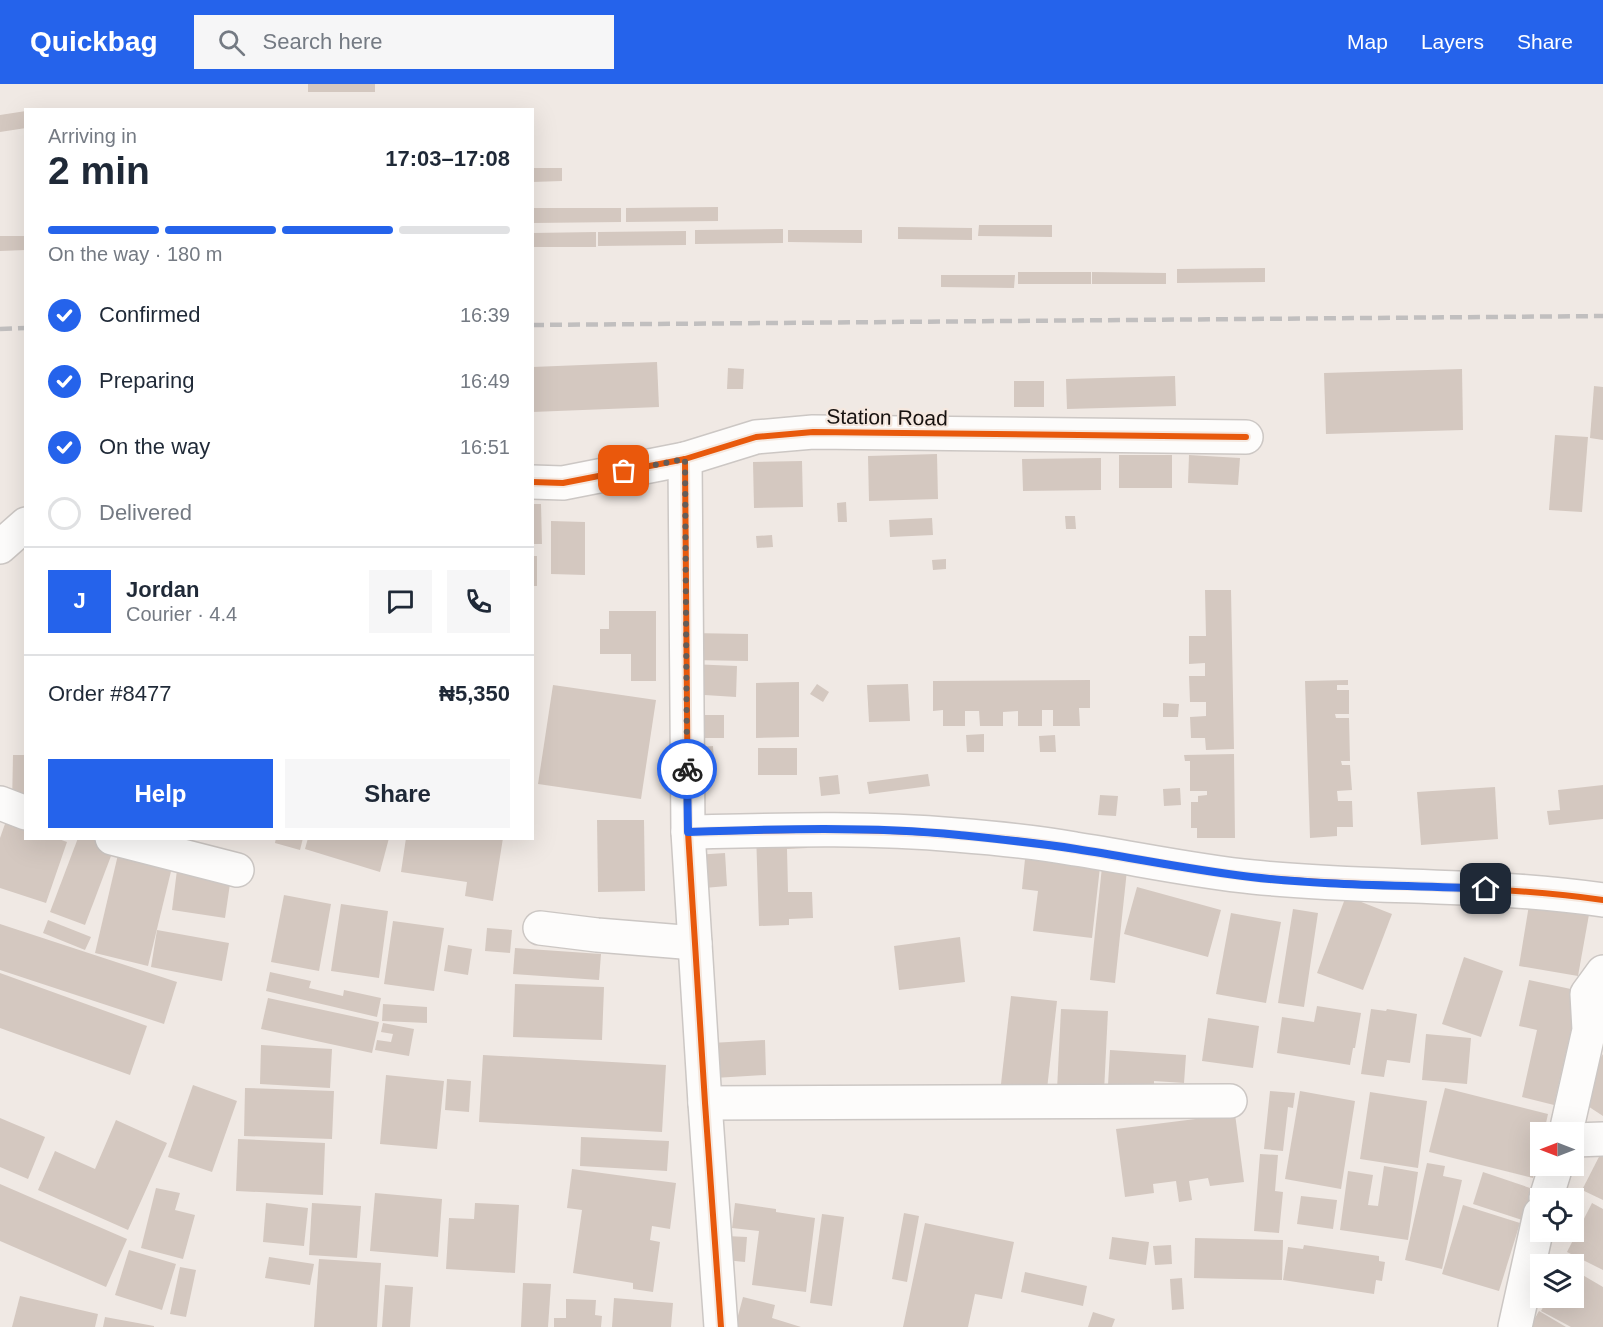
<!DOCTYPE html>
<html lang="en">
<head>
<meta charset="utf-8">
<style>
	:root { --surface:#fff; --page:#f6f6f7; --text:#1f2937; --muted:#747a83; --line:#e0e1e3; --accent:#2563eb }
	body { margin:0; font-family:Arial,sans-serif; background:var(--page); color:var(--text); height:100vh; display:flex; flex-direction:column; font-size:22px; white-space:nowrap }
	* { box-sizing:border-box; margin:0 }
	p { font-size:20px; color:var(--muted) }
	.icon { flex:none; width:33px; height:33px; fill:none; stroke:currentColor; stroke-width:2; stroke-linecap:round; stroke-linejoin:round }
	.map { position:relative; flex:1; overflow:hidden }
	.side { position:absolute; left:24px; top:24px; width:510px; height:732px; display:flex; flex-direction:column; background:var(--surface); border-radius:0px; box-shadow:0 6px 24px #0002 }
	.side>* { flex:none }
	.needle { width:39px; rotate:270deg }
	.fabs { position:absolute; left:1530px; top:1038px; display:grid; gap:12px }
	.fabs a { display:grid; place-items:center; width:54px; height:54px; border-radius:0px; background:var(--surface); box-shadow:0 6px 24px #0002; font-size:30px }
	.pin { position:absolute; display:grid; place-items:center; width:51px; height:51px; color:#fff; margin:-26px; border-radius:12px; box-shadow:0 3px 9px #0006 }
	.courier { position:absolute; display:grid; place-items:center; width:60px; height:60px; margin:-30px; border:4px solid #2563eb; border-radius:50%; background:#fff; color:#222; box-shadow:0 2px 8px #0007 }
	.overview em { font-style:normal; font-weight:800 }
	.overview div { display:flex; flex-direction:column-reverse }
	.overview { display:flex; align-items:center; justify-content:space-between; height:102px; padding:0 24px }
	h1 { font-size:39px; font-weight:800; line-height:45px }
	.bar { display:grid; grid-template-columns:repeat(4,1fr); gap:9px 6px; align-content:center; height:72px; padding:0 24px }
	.bar i { height:8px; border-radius:4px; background:var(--line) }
	.bar .selected { background:var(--accent) }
	.bar p { grid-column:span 4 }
	.line { display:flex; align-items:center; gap:15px; padding:0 24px; border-top:2px solid var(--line) }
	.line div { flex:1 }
	.round { display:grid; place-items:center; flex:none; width:63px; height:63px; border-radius:0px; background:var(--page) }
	ol { padding:0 24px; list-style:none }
	li { display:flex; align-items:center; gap:18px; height:66px }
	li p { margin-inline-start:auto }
	li .icon { padding:6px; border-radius:50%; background:var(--accent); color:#fff; stroke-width:4 }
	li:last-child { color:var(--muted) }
	li i { width:33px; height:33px; border:3px solid var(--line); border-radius:50% }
	.primary-button { display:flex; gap:12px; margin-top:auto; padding:12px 24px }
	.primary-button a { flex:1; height:69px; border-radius:0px; background:var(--accent); color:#fff; font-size:24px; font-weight:800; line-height:69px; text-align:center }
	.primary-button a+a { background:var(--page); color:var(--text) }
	header { display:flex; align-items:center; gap:36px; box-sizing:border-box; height:84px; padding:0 30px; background:var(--accent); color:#fff }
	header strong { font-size:28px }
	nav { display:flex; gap:33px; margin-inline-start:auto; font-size:21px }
	.search { width:420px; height:54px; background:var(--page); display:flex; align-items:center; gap:15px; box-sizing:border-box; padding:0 21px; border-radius:0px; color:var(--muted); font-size:22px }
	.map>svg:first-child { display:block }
	.building { fill:#d4c8c0 }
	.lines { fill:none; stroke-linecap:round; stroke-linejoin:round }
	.minor-casing { stroke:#ccc7c4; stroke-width:36 }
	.minor { stroke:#fdfcfb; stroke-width:33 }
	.rail { stroke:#c1bfbf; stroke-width:4.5; stroke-dasharray:12 6; stroke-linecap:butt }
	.cycleway-casing { stroke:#f5e8df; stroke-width:10 }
	.cycleway { stroke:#e8590c; stroke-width:6 }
	.done { stroke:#635d5a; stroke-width:6; stroke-dasharray:0 10.8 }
	.route { stroke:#2563eb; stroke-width:8 }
	.labels { text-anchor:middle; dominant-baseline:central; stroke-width:4.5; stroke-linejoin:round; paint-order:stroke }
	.street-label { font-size:21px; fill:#171210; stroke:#f5e8df }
</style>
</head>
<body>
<header>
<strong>Quickbag</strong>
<div class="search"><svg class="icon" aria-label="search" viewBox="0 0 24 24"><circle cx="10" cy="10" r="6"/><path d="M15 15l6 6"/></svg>Search here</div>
<nav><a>Map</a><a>Layers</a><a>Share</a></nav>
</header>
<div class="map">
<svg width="1603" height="1243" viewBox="0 0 1603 1243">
	<rect width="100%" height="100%" fill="#f0e9e4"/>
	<g class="building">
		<rect x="308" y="0" width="67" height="8"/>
		<path d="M26,27V44L0,48V31Z"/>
		<path d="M532,84H562V97L532,98Z"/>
		<path d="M718,123V137L626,138V124Z"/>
		<path d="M533,124H621V138L533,139Z"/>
		<path d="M979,141H1052V153L978,152Z"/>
		<path d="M898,143L972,144V156L898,155Z"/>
		<path d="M783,145V159L695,160V146Z"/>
		<path d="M788,146H862V159L788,158Z"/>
		<path d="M686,147V161L598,162V148Z"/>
		<path d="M596,148V163H532V149Z"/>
		<path d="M0,152H26V166L0,167Z"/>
		<path d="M1265,184V198L1177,199V185Z"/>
		<rect x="1018" y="188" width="73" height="12"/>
		<path d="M1092,188L1166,189V200H1092Z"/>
		<path d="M941,191H1015L1014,204L941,203Z"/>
		<path d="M657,278L659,323L532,328V283Z"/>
		<path d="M728,284L744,285L743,305H727Z"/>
		<path d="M1462,285L1463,346L1326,350L1324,289Z"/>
		<path d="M1175,292L1176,322L1067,325L1066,295Z"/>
		<rect x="1014" y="297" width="30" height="26"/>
		<path d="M1594,302L1603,303V356L1590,354Z"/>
		<path d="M1555,351L1588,353L1582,428L1549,426Z"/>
		<path d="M937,370L938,415L869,417L868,372Z"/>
		<rect x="1119" y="371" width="53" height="33"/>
		<path d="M1189,371L1240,374L1238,401L1188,399Z"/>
		<path d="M1101,374V406L1023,407L1022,375Z"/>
		<path d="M802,377L803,423L754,424L753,378Z"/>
		<path d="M846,418L847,438H838L837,419Z"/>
		<path d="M532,420H541L542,460H532Z"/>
		<path d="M1065,432H1075L1076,445H1066Z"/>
		<path d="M932,434L933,451L890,453L889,436Z"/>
		<path d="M551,437L585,438V491L551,490Z"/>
		<path d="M772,451L773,463L757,464L756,452Z"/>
		<rect x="532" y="472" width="5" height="30"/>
		<path d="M946,475V485L933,486L932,476Z"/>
		<path d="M1205,506H1231L1234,665L1206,666L1205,654H1191L1190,633L1206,632V618H1190L1189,592H1205V579L1189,580V552H1206Z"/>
		<path d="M609,527H656V597H631V570H600V545H609Z"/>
		<path d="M691,549L748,550V577L690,576Z"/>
		<path d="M690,580L737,582L736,613L689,610Z"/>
		<path d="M1090,596V624H1079L1080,642H1053V626H1042V642H1018V627L1003,628V642H980L979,627H965V642H943V626L933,627V597Z"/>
		<path d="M1348,596V601H1337V606H1349V630H1335L1336,634H1349L1350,677H1341L1342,681H1350L1352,706L1337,707L1338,717H1352L1353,743H1337V752L1310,754L1305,597Z"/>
		<path d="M799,598V653L756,654V599Z"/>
		<path d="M817,600L829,608L823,618L810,610Z"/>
		<path d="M908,600L910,637L869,638L867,601Z"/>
		<path d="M553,601L656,616L641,715L538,700Z"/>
		<path d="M1163,619L1179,620L1178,633H1163Z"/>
		<path d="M694,631H724V654H695Z"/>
		<path d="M984,650V668H967L966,651Z"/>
		<path d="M1055,651L1056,668H1040L1039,652Z"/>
		<path d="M713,662L715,691L691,693L689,664Z"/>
		<rect x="758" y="664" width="39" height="27"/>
		<path d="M1234,670L1235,754H1197V744H1191V718H1198V712L1207,711V707H1190V677H1185L1184,671Z"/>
		<path d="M13,671H26V722H12Z"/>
		<path d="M928,690L930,702L869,710L867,698Z"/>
		<path d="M838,691L840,710L821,712L819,693Z"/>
		<path d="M1603,701V735L1549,741L1547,727L1560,726L1558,706Z"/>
		<path d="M1495,703L1498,755L1421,761L1417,708Z"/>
		<path d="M1180,704L1181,721L1164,722L1163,705Z"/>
		<path d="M1100,711L1118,712L1116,732L1098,731Z"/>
		<path d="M597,736H644L645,807L598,808Z"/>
		<path d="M6,737L26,744V754H56L67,758L46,819L0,804V754Z"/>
		<path d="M807,748V764L787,765L788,808H812L813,834L789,835V841L759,842L756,749Z"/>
		<path d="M78,754H89L114,764L85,841L50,828Z"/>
		<path d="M276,754H303L300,766L275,759Z"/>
		<path d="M308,754H389L380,788L305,765Z"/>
		<path d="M406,754H503L493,817L465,812L467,798L401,788Z"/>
		<path d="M120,762L174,775L148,882L95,869Z"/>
		<path d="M725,769L727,802L704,804L695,771Z"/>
		<path d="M1025,775L1100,783L1092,854L1033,847L1038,807L1022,805Z"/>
		<path d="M178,778L232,786L225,834L172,826Z"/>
		<path d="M1102,783L1127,786L1115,899L1090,896Z"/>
		<path d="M1137,803L1221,826L1208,873L1124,850Z"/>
		<path d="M284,811L331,820L319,887L271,878Z"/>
		<path d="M1346,812L1392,830L1363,906L1317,889Z"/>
		<path d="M1530,815L1590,825L1578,892L1519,882Z"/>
		<path d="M341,820L388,827L379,894L331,887Z"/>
		<path d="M1293,825L1318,829L1304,923L1278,919Z"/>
		<path d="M1231,829L1281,838L1266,919L1216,910Z"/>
		<path d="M48,836L91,853L85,866L43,849Z"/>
		<path d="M393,837L444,844L434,907L384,900Z"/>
		<path d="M0,840L177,898L164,940L0,886Z"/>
		<path d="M487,844L512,846L510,869L485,867Z"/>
		<path d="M157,846L229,859L222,897L151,883Z"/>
		<path d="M960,853L965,898L899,906L894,862Z"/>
		<path d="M448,861L472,865L468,891L444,887Z"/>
		<path d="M515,864L601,870L599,896L513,890Z"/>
		<path d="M1464,873L1503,887L1481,953L1442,940Z"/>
		<path d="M270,888L311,897L309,904L343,912L344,906L381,914L377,933L266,907Z"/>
		<path d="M0,889L147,942L130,991L0,944Z"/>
		<path d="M1529,896L1580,907L1554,1021L1522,1013L1537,946L1519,942Z"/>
		<path d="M515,900L604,903L602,956L513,953Z"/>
		<path d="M1011,912L1057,917L1047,1005L1001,1000Z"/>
		<path d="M268,914L379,938L372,969L261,945Z"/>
		<path d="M383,920L427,923V939L382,937Z"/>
		<path d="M1317,922L1361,929L1355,964H1353L1350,981L1277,969L1282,933L1314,938Z"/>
		<path d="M1061,925L1108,927L1104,1008L1057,1006Z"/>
		<path d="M1371,925L1386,927L1387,925L1417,930L1410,979L1387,976L1384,993L1361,990Z"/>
		<path d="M1208,934L1259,942L1253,984L1202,977Z"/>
		<path d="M383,939L414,945L409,972L375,966L377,956L391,958L393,950L381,948Z"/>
		<path d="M1426,950L1471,954L1467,1000L1422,996Z"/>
		<path d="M765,956L766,991L714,994L711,959Z"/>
		<path d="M261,961L332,965L330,1004L260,1000Z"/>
		<path d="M1110,966L1186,971L1184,999L1154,997V1004L1108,1001Z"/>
		<path d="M1603,970V1032L1574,1013Z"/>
		<path d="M483,971L666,981L662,1048L479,1038Z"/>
		<path d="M386,991L444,997L437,1065L380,1060Z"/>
		<path d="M447,995L471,997L469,1028L445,1026Z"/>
		<path d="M193,1001L237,1017L212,1088L168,1073Z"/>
		<path d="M245,1004L334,1007L332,1055L244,1052Z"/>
		<path d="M1445,1004L1548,1030L1544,1048H1540V1062L1533,1094L1429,1068Z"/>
		<path d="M1270,1007L1295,1009L1293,1024L1288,1023L1283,1067L1264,1065Z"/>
		<path d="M1300,1007L1355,1017L1341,1105L1285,1095Z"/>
		<path d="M1370,1008L1427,1017L1418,1084L1360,1075Z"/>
		<path d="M1235,1030L1244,1098L1210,1102L1208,1094L1189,1097L1192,1116L1179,1118L1176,1097L1153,1100L1154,1109L1125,1113L1116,1045Z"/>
		<path d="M0,1034L45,1053L28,1095L0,1083Z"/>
		<path d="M116,1036L167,1059L128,1146L38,1106L55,1067L95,1085Z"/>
		<path d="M581,1053L669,1057L667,1087L580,1082Z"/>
		<path d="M238,1055L325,1059L323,1111L236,1107Z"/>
		<path d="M1603,1065V1116L1582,1106Z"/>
		<path d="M1260,1070L1278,1071L1275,1107L1283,1108L1279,1149L1254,1147Z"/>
		<path d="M1427,1079L1445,1082L1443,1092L1462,1096L1442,1185L1405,1176Z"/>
		<path d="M1384,1082L1418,1088L1408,1156L1340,1146L1348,1087L1373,1091L1368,1121L1378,1122Z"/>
		<path d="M572,1085L676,1099L670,1145L652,1142L650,1156L660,1158L653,1208L633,1205V1199L573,1189L582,1126L567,1124Z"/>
		<path d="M1483,1088L1539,1107L1528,1138L1473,1120Z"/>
		<path d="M0,1100L127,1155L106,1203L0,1157Z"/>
		<path d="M156,1104L180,1109L175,1126L195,1131L183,1175L141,1164Z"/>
		<path d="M375,1109L442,1115L438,1173L370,1167Z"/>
		<path d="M1301,1112L1337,1116L1333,1145L1297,1140Z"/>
		<path d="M266,1119L308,1124L304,1162L263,1158Z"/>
		<path d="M312,1119L361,1122L357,1174L309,1171Z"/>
		<path d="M475,1119L519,1121L515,1189L446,1185L449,1134L474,1135Z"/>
		<path d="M735,1119L776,1125V1128L815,1134L806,1208L752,1201L759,1147L732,1144Z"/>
		<path d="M1592,1119L1603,1125V1186L1567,1168Z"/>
		<path d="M1463,1121L1520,1139L1499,1207L1442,1190Z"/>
		<path d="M904,1129L919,1132L907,1198L892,1195Z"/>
		<path d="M822,1130L844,1133L832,1222L810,1219Z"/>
		<path d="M925,1139L1014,1158L1002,1215L975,1210L968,1243H903Z"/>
		<path d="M726,1152L747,1153L745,1178L725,1176Z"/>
		<path d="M1112,1153L1149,1158L1146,1181L1109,1175Z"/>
		<path d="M1195,1154L1283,1156L1282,1196L1194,1194Z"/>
		<path d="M1171,1161L1172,1180L1155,1181L1153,1162Z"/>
		<path d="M1304,1161L1379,1172V1177L1385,1178L1382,1197L1376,1196L1374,1210L1283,1196L1288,1163L1303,1165Z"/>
		<path d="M129,1166L176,1180L162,1226L115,1211Z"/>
		<path d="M269,1173L314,1180L310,1201L265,1194Z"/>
		<path d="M319,1175L381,1179L377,1243H314Z"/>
		<path d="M180,1183L196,1186L186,1233L170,1230Z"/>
		<path d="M1574,1186L1603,1203V1243H1571L1541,1227L1548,1214H1574Z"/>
		<path d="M1025,1188L1087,1202L1083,1222L1021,1208Z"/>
		<path d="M1182,1194L1184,1225L1172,1226L1170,1195Z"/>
		<path d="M523,1199L551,1200L548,1243H521Z"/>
		<path d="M385,1201L413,1203L410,1243H382Z"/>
		<path d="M20,1212L98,1230L95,1243H12Z"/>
		<path d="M743,1213L775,1221L772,1234L801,1243H735Z"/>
		<path d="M614,1214L673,1219L671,1243H612Z"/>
		<path d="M566,1215L596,1216L595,1231L602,1232L601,1243H554V1234H566Z"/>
		<path d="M1539,1227L1566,1243H1530Z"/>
		<path d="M1093,1228L1115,1235L1112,1243H1088Z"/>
		<path d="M105,1233L154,1242V1243H103Z"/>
	</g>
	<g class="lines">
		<defs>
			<g id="minor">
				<path d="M685,375L688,748L705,1019L721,1243"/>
				<path d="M532,398L563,399L685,375L756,353L813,348L1246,353"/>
				<path d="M0,463L26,440"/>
				<path d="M0,719L26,729"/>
				<path d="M688,748C779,746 865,743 956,751C995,754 1036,758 1075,765C1134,774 1193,787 1253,793C1369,805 1487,799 1603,816"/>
				<path d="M112,754L237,786"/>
				<path d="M540,844L597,851L695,859"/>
				<path d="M705,1019L1230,1017"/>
				<path d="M1566,1048L1589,946L1587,910L1603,888"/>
				<path d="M1574,1056L1603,1055"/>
				<path d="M1546,1114L1556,1082"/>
				<path d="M1515,1243L1540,1130"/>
			</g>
		</defs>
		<use href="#minor" class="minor-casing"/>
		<use href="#minor" class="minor"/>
		<g class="rail">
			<path d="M532,241L1603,232"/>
			<path d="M0,245L26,244"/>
		</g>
		<defs>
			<g id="cycleway">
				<path d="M685,375L688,748L705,1019L721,1243"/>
				<path d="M532,398L563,399L685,375L756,353L813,348L1246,353"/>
				<path d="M688,748C779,746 865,743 956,751C995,754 1036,758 1075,765C1134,774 1193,787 1253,793C1369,805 1487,799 1603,816"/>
			</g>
		</defs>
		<use href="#cycleway" class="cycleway-casing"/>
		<use href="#cycleway" class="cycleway"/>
	</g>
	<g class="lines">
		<path class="done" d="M624,387L685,375L687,685"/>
		<path class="route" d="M687,685L688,748C779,745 869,742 959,751C998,755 1038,759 1076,765C1134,774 1192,786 1251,793C1329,802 1407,801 1486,805"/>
	</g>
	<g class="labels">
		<g class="street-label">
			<text transform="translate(887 333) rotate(1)">Station Road</text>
		</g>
	</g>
</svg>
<div class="fabs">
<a><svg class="needle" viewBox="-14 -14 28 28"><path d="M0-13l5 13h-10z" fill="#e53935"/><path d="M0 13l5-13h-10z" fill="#747a83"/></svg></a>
<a><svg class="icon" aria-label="locate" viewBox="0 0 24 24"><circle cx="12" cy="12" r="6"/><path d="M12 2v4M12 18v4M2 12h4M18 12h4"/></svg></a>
<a><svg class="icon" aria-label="layers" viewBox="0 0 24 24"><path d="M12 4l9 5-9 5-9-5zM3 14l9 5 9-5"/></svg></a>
</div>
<div class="pin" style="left:624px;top:387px;background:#ea580c"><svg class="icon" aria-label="bag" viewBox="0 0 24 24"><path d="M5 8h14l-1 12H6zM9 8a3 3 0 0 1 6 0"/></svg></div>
<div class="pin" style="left:1486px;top:805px;background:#1f2937"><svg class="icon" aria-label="home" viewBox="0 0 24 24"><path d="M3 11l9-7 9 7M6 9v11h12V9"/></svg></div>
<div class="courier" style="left:687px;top:685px"><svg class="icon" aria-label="bike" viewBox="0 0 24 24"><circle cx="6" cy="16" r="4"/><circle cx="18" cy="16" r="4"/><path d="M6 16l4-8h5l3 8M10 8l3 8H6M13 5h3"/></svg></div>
<section class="side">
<div class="overview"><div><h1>2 min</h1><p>Arriving in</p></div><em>17:03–17:08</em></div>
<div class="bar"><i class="selected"></i><i class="selected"></i><i class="selected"></i><i></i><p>On the way · 180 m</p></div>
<ol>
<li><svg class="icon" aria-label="check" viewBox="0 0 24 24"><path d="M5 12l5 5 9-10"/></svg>Confirmed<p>16:39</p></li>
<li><svg class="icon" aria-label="check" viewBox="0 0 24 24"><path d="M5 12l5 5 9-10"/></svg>Preparing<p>16:49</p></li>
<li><svg class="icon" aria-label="check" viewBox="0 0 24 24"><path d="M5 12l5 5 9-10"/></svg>On the way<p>16:51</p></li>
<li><i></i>Delivered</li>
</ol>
<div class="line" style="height:108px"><b class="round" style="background:var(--accent);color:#fff">J</b><div><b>Jordan</b><p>Courier · 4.4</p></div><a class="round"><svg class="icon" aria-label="chat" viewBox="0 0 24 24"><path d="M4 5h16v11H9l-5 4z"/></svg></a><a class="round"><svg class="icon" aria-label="phone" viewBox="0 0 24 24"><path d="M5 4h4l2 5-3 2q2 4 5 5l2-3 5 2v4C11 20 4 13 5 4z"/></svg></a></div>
<div class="line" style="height:78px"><div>Order #8477</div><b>₦5,350</b></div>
<div class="primary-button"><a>Help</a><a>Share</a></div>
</section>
</div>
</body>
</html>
